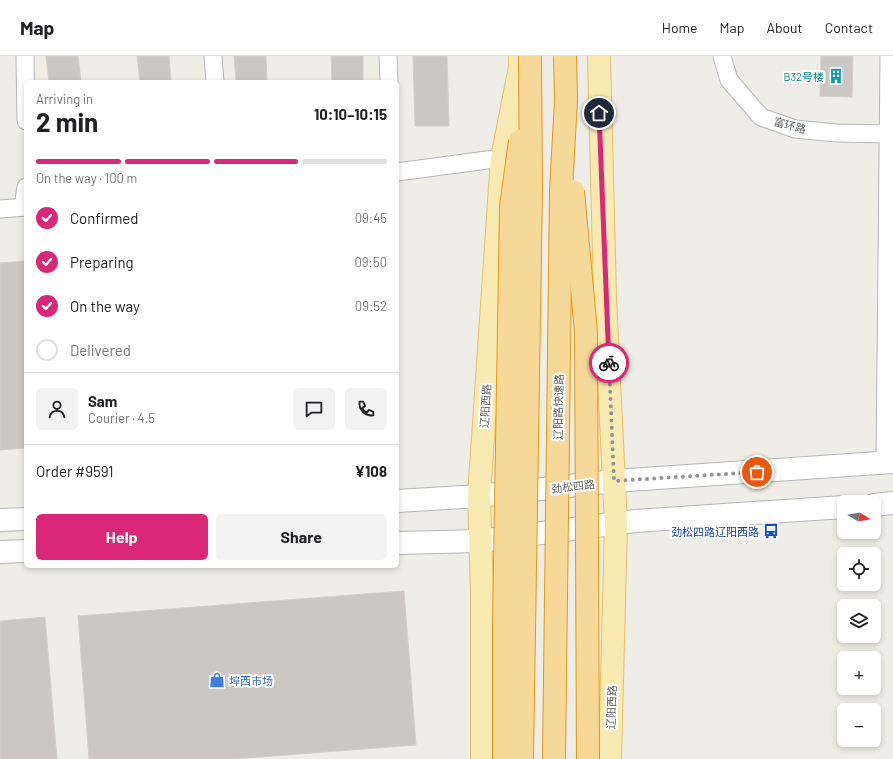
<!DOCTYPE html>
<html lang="en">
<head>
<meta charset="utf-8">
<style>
	:root { --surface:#fff; --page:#f2f2f2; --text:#202124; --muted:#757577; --line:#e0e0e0; --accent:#db2777 }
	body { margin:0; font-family:Barlow,"Noto Sans SC",sans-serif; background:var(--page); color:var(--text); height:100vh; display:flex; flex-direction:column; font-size:15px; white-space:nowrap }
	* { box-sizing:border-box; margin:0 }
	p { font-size:13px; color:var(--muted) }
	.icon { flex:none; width:22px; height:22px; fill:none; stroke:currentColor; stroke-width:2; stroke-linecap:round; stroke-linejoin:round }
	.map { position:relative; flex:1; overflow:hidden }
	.side { position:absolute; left:24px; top:24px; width:375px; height:488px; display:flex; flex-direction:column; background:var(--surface); border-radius:6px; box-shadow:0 2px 6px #0003 }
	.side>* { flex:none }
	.needle { width:26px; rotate:101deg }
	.tools { position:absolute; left:837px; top:439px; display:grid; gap:8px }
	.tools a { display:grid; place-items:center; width:44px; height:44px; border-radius:6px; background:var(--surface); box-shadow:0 2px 6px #0003; font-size:20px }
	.pin { position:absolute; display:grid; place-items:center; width:34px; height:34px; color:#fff; margin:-17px; border:2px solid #fff; border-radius:50%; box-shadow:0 1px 4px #0007 }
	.courier { position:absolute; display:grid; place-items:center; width:40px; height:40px; margin:-20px; border:3px solid #db2777; border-radius:50%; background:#fff; color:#222; box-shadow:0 1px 5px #0007 }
	.headline em { font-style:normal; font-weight:700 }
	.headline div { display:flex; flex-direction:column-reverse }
	.headline { display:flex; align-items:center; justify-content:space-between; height:68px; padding:0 12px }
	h1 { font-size:26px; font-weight:700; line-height:30px }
	.bar { display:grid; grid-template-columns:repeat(4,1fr); gap:6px 4px; align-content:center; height:48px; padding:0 12px }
	.bar i { height:5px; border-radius:3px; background:var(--line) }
	.bar .on { background:var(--accent) }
	.bar p { grid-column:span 4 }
	.line { display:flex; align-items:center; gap:10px; padding:0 12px; border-top:1px solid var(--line) }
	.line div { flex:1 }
	.round { display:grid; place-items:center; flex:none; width:42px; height:42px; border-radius:6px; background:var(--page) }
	ol { padding:0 12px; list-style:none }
	li { display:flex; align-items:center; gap:12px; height:44px }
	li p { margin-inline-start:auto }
	li .icon { padding:4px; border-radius:50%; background:var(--accent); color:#fff; stroke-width:4 }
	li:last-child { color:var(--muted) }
	li i { width:22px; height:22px; border:2px solid var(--line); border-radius:50% }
	.primary-button { display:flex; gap:8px; margin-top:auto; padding:8px 12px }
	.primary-button a { flex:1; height:46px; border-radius:6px; background:var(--accent); color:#fff; font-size:16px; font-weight:700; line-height:46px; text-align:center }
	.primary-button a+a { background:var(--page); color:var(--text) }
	header { display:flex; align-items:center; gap:24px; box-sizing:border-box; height:56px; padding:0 20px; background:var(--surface); border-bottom:1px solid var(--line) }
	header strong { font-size:19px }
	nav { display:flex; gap:22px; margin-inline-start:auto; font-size:14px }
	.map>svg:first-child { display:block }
	.building { fill:#cbc8c4; stroke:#d4cfc6 }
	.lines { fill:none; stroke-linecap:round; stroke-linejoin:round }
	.street-casing { stroke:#b4b7ba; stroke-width:19 }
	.secondary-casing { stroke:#b3b6ba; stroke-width:24 }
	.primary-casing { stroke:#e8bd68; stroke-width:24 }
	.street { stroke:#fff; stroke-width:17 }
	.secondary { stroke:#fff; stroke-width:22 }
	.primary { stroke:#f9eab2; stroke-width:22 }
	.highway-bridge-casing { stroke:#e69711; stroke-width:24; stroke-linecap:butt }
	.highway-bridge { stroke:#f6d898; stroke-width:22 }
	.done { stroke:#919393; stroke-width:4; stroke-dasharray:0 7.2 }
	.route { stroke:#db2777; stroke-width:5 }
	.labels { text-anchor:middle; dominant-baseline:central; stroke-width:4; stroke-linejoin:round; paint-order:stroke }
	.culture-label { font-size:11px; fill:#0d838f; stroke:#fff; text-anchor:end }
	.street-label { font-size:11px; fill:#5e6266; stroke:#fff }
	.transit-label { font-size:11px; fill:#164399; stroke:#fff; text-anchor:end }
	.shop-label { font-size:11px; fill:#366cbe; stroke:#fff; text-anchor:start }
</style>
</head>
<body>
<header>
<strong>Map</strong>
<nav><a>Home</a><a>Map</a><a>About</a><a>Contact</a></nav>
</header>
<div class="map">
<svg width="893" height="703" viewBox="0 0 893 703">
	<rect width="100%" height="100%" fill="#efede7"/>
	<g class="building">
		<path d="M46,0H78L81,26H49Z"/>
		<path d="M137,0H169L171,26H140Z"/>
		<path d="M234,0H266L267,26H236Z"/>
		<path d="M331,0H363V26H332Z"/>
		<path d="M413,0H447L449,70H415Z"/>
		<path d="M821,0H853L852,41L820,40Z"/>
		<path d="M26,205V392L0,394V207Z"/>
		<path d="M404,535L416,689L234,703H89L78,560Z"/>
		<path d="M45,561L57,703H0V565Z"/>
	</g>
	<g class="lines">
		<defs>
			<g id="street">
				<path d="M25,0L26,65"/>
				<path d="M213,0L215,26"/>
				<path d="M388,0L389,26"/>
				<path d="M722,0L729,24L761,61L795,73L836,77L893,78"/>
				<path d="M397,116L502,102"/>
				<path d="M23,151L26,131"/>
				<path d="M0,153L26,151"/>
				<path d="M885,407L889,0"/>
			</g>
			<g id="secondary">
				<path d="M397,445L479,440L614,425L893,406"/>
				<path d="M874,449L893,447"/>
				<path d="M0,464L26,463"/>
				<path d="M397,487L480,485L635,465L844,451"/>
				<path d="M0,496L26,495"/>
			</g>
			<g id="primary">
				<path d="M599,0L605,242L616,468L610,703"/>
				<path d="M482,703V537L479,440L502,102L520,11V0"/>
			</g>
		</defs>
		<use href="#street" class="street-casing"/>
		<use href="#secondary" class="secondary-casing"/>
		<use href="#primary" class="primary-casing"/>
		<use href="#street" class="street"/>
		<use href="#secondary" class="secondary"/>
		<use href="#primary" class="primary"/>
		<defs>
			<g id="highway-bridge">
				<path d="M573,135L586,276L588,703"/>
				<path d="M504,703V567L511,151L520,85"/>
				<path d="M522,703L531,132L530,0"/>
				<path d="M554,703L561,134L566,44L565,0"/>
			</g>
		</defs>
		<use href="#highway-bridge" class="highway-bridge-casing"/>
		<use href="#highway-bridge" class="highway-bridge"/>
	</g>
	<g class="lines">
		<path class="done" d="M609,307L614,425L757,416"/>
		<path class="route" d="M599,57L609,307"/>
	</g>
	<defs>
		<symbol id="building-bare" viewBox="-9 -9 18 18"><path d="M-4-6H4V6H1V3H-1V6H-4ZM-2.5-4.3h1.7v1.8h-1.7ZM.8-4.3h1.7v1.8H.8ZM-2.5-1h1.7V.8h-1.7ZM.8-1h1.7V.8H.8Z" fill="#0f9aa8" stroke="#fff" stroke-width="2.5" paint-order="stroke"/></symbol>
		<symbol id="bus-bare" viewBox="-9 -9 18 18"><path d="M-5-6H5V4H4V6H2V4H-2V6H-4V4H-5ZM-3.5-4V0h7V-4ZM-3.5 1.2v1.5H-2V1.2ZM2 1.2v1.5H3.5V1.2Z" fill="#1a4fb4" stroke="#fff" stroke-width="2.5" paint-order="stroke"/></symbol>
		<symbol id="shop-bare" viewBox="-9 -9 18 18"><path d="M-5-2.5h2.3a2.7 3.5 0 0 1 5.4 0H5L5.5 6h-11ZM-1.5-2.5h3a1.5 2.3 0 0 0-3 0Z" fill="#3f7fe0" stroke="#fff" stroke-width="2.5" paint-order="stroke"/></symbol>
	</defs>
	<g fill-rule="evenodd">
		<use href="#building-bare" x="825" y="9" width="22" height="22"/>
		<use href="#bus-bare" x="760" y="464" width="22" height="22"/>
		<use href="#shop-bare" x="206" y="613" width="22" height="22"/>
	</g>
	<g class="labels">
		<g class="culture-label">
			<text x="824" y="20">B32号楼</text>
		</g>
		<g class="street-label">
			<text transform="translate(790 69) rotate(15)">富环路</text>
			<text transform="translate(485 350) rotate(-86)">辽阳西路</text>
			<text transform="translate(558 351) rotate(-89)">辽阳路快速路</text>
			<text transform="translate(573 430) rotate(-7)">劲松四路</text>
			<text transform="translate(611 651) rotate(-88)">辽阳西路</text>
		</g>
		<g class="transit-label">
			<text x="759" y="475">劲松四路辽阳西路</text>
		</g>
		<g class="shop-label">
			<text x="229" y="624">埠西市场</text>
		</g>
	</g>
</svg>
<div class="tools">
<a><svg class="needle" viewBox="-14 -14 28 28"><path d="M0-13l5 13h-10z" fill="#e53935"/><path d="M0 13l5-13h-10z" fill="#757577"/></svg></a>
<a><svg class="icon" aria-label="locate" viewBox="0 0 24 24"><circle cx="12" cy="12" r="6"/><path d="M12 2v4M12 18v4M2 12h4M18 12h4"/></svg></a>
<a><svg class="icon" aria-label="layers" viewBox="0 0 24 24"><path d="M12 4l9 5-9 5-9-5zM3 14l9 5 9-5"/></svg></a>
<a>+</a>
<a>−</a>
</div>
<div class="pin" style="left:757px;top:416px;background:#ea580c"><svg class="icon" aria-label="bag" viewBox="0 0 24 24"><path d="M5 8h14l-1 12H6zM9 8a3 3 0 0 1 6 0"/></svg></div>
<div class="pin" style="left:599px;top:57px;background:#1f2937"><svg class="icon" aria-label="home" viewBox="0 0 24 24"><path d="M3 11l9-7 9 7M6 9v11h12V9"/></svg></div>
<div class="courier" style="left:609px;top:307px"><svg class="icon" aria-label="bike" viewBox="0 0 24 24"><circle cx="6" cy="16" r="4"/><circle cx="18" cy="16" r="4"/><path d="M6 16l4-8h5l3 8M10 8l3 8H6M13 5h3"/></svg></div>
<section class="side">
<div class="headline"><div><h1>2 min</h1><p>Arriving in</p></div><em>10:10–10:15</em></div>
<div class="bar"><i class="on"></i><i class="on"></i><i class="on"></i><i></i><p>On the way · 100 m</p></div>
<ol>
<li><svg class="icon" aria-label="check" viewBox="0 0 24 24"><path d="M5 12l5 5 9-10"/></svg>Confirmed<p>09:45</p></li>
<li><svg class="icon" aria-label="check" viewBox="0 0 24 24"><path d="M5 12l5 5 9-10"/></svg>Preparing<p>09:50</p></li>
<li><svg class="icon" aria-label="check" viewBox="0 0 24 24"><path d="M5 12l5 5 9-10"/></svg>On the way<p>09:52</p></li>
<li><i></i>Delivered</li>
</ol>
<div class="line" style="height:72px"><a class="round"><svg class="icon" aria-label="person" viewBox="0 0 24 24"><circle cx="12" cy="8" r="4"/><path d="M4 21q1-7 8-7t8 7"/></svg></a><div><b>Sam</b><p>Courier · 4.5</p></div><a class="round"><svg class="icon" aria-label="chat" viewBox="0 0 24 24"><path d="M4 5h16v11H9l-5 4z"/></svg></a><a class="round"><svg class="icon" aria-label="phone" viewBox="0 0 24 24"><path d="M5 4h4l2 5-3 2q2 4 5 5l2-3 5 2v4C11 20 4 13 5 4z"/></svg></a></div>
<div class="line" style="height:52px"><div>Order #9591</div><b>¥108</b></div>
<div class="primary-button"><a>Help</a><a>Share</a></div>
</section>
</div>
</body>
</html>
